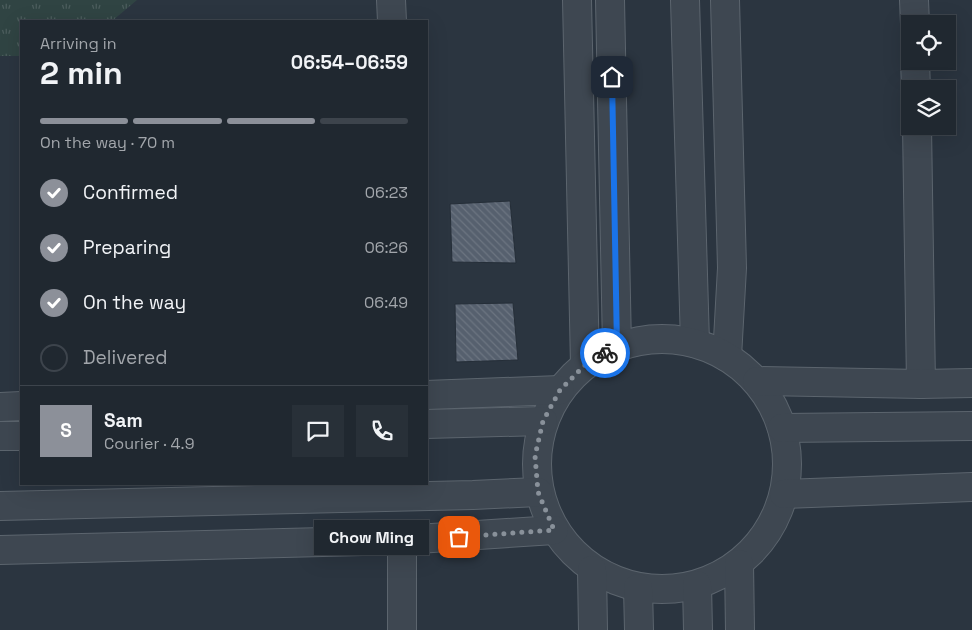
<!DOCTYPE html>
<html lang="en">
<head>
<meta charset="utf-8">
<style>
	:root { --surface:#202830; --page:#283038; --text:#f1f3f6; --muted:#a2a6ab; --line:#3d444c; --accent:#8c9099 }
	body { margin:0; font-family:"Space Grotesk",sans-serif; background:var(--page); color:var(--text); height:100vh; display:flex; flex-direction:column; font-size:19px; white-space:nowrap }
	* { box-sizing:border-box; margin:0 }
	p { font-size:16px; color:var(--muted) }
	.icon { flex:none; width:28px; height:28px; fill:none; stroke:currentColor; stroke-width:2; stroke-linecap:round; stroke-linejoin:round }
	.map { position:relative; flex:1; overflow:hidden }
	.panel { position:absolute; left:20px; top:20px; width:408px; height:465px; display:flex; flex-direction:column; background:var(--surface); border-radius:0px; box-shadow:0 5px 20px #0002,0 0 0 1px var(--line) }
	.panel>* { flex:none }
	.fabs { position:absolute; left:901px; top:15px; display:grid; gap:10px }
	.fabs a { display:grid; place-items:center; width:55px; height:55px; border-radius:0px; background:var(--surface); box-shadow:0 5px 20px #0002,0 0 0 1px var(--line); font-size:25px }
	.pin { position:absolute; display:grid; place-items:center; width:42px; height:42px; color:#fff; margin:-21px; border-radius:10px; box-shadow:0 2px 8px #0006 }
	.courier { position:absolute; display:grid; place-items:center; width:50px; height:50px; margin:-25px; border:4px solid #1a73e8; border-radius:50%; background:#fff; color:#222; box-shadow:0 1px 6px #0007 }
	.bubble { position:absolute; height:35px; border-radius:0px; background:var(--surface); box-shadow:0 5px 20px #0002,0 0 0 1px var(--line); font-size:16px; font-weight:700; line-height:35px; text-align:center }
	.summary em { font-style:normal; font-weight:700 }
	.summary div { display:flex; flex-direction:column-reverse }
	.summary { display:flex; align-items:center; justify-content:space-between; height:85px; padding:0 20px }
	h1 { font-size:32px; font-weight:700; line-height:38px }
	.bar { display:grid; grid-template-columns:repeat(4,1fr); gap:8px 5px; align-content:center; height:60px; padding:0 20px }
	.bar i { height:6px; border-radius:4px; background:var(--line) }
	.bar .on { background:var(--accent) }
	.bar p { grid-column:span 4 }
	.line { display:flex; align-items:center; gap:12px; padding:0 20px; border-top:1px solid var(--line) }
	.line div { flex:1 }
	.round { display:grid; place-items:center; flex:none; width:52px; height:52px; border-radius:0px; background:var(--page) }
	ol { padding:0 20px; list-style:none }
	li { display:flex; align-items:center; gap:15px; height:55px }
	li p { margin-inline-start:auto }
	li .icon { padding:5px; border-radius:50%; background:var(--accent); color:#fff; stroke-width:4 }
	li:last-child { color:var(--muted) }
	li i { width:28px; height:28px; border:2px solid var(--line); border-radius:50% }
	.map>svg:first-child { display:block }
	.grass { fill:url(#grass-tufts) }
	.building { fill:url(#building-back-hatch); stroke:#252e38 }
	.lines { fill:none; stroke-linecap:round; stroke-linejoin:round }
	.minor-casing { stroke:#5c656e; stroke-width:30 }
	.minor { stroke:#3e4751; stroke-width:28 }
	.done { stroke:#89919a; stroke-width:5; stroke-dasharray:0 9 }
	.route { stroke:#1a73e8; stroke-width:6 }
</style>
</head>
<body>
<div class="map">
<svg width="972" height="630" viewBox="0 0 972 630">
	<defs>
		<pattern id="grass-tufts" width="24" height="20" patternUnits="userSpaceOnUse" patternTransform="scale(1.25)"><rect width="24" height="20" fill="#304443"/><path d="M3 7l-1-3M5 7V3M7 7l1-3M15 17l-1-3M17 17v-4M19 17l1-3" fill="none" stroke="#4c5d5d"/></pattern>
		<pattern id="building-back-hatch" width="6" height="6" patternUnits="userSpaceOnUse" patternTransform="scale(1.25)"><rect width="6" height="6" fill="#56606e"/><path d="M-1 5l2 2M0 0l6 6M5-1l2 2" fill="none" stroke="#6c7581"/></pattern>
	</defs>
	<rect width="100%" height="100%" fill="#2b3540"/>
	<path class="grass" d="M0,0H137L112,21H21V56H0Z"/>
	<g class="building">
		<path d="M510,201L516,263L452,262L450,204Z"/>
		<path d="M513,303L518,360L456,362L455,304Z"/>
	</g>
	<g class="lines">
		<defs>
			<g id="minor">
				<path d="M391,0L392,21"/>
				<path d="M577,0L585,365"/>
				<path d="M610,0L617,347"/>
				<path d="M685,0L695,343"/>
				<path d="M725,0L732,268L727,357"/>
				<path d="M914,0L915,24"/>
				<path d="M915,61L916,89"/>
				<path d="M917,126L921,384"/>
				<circle cx="662" cy="464" r="125"/>
				<path d="M757,381L921,384L972,383"/>
				<path d="M426,395L560,390"/>
				<path d="M0,407L21,406"/>
				<path d="M426,424L543,421"/>
				<path d="M782,428L972,426"/>
				<path d="M0,436H21"/>
				<path d="M784,494L972,487"/>
				<path d="M0,506L473,495L538,492"/>
				<path d="M402,540V630"/>
				<path d="M0,550L402,540L554,530"/>
				<path d="M739,564L740,630"/>
				<path d="M592,570L593,630"/>
				<path d="M697,585L698,630"/>
				<path d="M638,588L639,630"/>
			</g>
		</defs>
		<use href="#minor" class="minor-casing"/>
		<use href="#minor" class="minor"/>
	</g>
	<g class="lines">
		<path class="done" d="M459,537L554,530L538,492L535,456L543,421L560,390L585,365L605,353"/>
		<path class="route" d="M605,353L617,347L612,77"/>
	</g>
</svg>
<div class="fabs">
<a><svg class="icon" aria-label="locate" viewBox="0 0 24 24"><circle cx="12" cy="12" r="6"/><path d="M12 2v4M12 18v4M2 12h4M18 12h4"/></svg></a>
<a><svg class="icon" aria-label="layers" viewBox="0 0 24 24"><path d="M12 4l9 5-9 5-9-5zM3 14l9 5 9-5"/></svg></a>
</div>
<div class="pin" style="left:459px;top:537px;background:#ea580c"><svg class="icon" aria-label="bag" viewBox="0 0 24 24"><path d="M5 8h14l-1 12H6zM9 8a3 3 0 0 1 6 0"/></svg></div>
<div class="pin" style="left:612px;top:77px;background:#1f2937"><svg class="icon" aria-label="home" viewBox="0 0 24 24"><path d="M3 11l9-7 9 7M6 9v11h12V9"/></svg></div>
<div class="courier" style="left:605px;top:353px"><svg class="icon" aria-label="bike" viewBox="0 0 24 24"><circle cx="6" cy="16" r="4"/><circle cx="18" cy="16" r="4"/><path d="M6 16l4-8h5l3 8M10 8l3 8H6M13 5h3"/></svg></div>
<div class="bubble" style="left:314px;top:520px;width:115px">Chow Ming</div>
<section class="panel">
<div class="summary"><div><h1>2 min</h1><p>Arriving in</p></div><em>06:54–06:59</em></div>
<div class="bar"><i class="on"></i><i class="on"></i><i class="on"></i><i></i><p>On the way · 70 m</p></div>
<ol>
<li><svg class="icon" aria-label="check" viewBox="0 0 24 24"><path d="M5 12l5 5 9-10"/></svg>Confirmed<p>06:23</p></li>
<li><svg class="icon" aria-label="check" viewBox="0 0 24 24"><path d="M5 12l5 5 9-10"/></svg>Preparing<p>06:26</p></li>
<li><svg class="icon" aria-label="check" viewBox="0 0 24 24"><path d="M5 12l5 5 9-10"/></svg>On the way<p>06:49</p></li>
<li><i></i>Delivered</li>
</ol>
<div class="line" style="height:90px"><b class="round" style="background:var(--accent);color:#fff">S</b><div><b>Sam</b><p>Courier · 4.9</p></div><a class="round"><svg class="icon" aria-label="chat" viewBox="0 0 24 24"><path d="M4 5h16v11H9l-5 4z"/></svg></a><a class="round"><svg class="icon" aria-label="phone" viewBox="0 0 24 24"><path d="M5 4h4l2 5-3 2q2 4 5 5l2-3 5 2v4C11 20 4 13 5 4z"/></svg></a></div>
</section>
</div>
</body>
</html>
